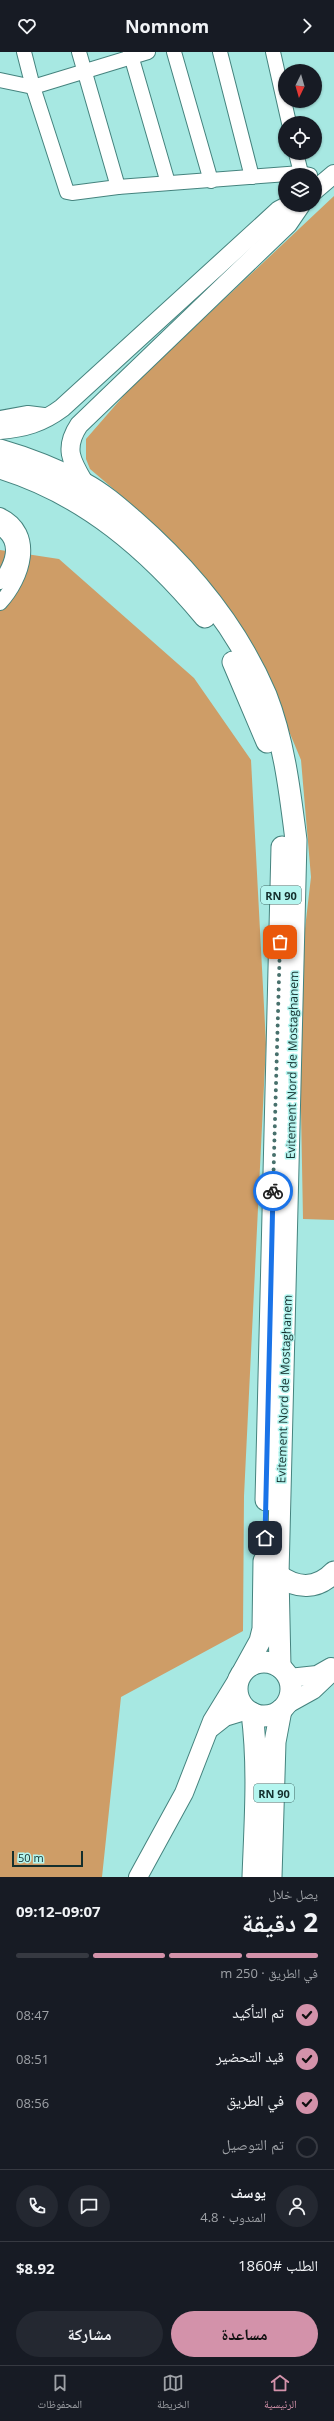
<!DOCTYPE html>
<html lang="ar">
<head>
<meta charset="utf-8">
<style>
	:root { --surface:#171b24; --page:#242831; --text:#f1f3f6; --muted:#9ea1a6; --line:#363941; --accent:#d392aa }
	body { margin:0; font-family:"Open Sans","Noto Naskh Arabic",sans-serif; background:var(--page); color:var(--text); direction:rtl; height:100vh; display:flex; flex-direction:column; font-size:15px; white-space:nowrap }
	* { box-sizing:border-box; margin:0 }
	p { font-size:13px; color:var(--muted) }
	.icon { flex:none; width:22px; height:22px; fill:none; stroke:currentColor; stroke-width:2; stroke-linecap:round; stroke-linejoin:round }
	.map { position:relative; height:1825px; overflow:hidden; direction:ltr }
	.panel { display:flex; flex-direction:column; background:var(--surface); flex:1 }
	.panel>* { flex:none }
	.needle { width:26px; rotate:185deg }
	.tools { position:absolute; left:278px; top:12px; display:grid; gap:8px }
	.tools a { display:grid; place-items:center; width:44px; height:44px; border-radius:50%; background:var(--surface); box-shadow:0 1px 3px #0004; font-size:20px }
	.scale { position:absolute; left:12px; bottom:10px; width:71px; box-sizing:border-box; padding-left:4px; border:2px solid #142f2d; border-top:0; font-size:11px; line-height:14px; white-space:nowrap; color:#142f2d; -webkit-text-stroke:3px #b4f5ef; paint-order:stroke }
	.pin { position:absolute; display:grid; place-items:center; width:34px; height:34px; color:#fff; margin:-17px; border-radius:8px; box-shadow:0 2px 6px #0006 }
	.courier { position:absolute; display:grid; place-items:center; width:40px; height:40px; margin:-20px; border:3px solid #1a73e8; border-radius:50%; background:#fff; color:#222; box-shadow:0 1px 5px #0007 }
	.summary em { font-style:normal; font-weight:700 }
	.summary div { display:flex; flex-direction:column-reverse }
	.summary { display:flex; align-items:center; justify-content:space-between; height:68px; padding:0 16px }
	h1 { font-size:26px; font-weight:700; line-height:30px }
	.bar { display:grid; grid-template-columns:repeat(4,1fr); gap:6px 4px; align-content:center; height:48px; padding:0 16px }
	.bar i { height:5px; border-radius:3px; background:var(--line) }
	.bar .current { background:var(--accent) }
	.bar p { grid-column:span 4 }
	.line { display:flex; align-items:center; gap:10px; padding:0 16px; border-top:1px solid var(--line) }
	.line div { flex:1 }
	.round { display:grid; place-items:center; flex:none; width:42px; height:42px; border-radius:21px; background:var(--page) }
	ol { padding:0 16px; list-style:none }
	li { display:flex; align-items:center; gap:12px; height:44px }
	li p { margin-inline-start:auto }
	li .icon { padding:4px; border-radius:50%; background:var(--accent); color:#111; stroke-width:4 }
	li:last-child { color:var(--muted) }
	li i { width:22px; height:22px; border:2px solid var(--line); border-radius:50% }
	.primary-button { display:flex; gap:8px; margin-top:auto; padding:8px 16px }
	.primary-button a { flex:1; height:46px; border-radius:24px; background:var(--accent); color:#111; font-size:16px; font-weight:700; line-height:46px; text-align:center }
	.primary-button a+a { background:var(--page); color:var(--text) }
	header { display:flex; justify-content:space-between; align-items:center; height:52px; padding:0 16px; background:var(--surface); font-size:18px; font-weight:700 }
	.tabs { display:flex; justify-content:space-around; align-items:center; height:56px; border-top:1px solid var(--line); background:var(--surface); font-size:11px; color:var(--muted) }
	.tabs a { display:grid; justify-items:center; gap:2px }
	.tabs .current { color:var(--accent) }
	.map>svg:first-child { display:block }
	.forest { fill:#ce9d67 }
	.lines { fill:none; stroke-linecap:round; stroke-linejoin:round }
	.minor-casing { stroke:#45837e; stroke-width:16 }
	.major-casing { stroke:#45837e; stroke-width:20 }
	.highway-casing { stroke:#45837e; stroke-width:23 }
	.minor { stroke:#fff; stroke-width:14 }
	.major { stroke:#fff; stroke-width:18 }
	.highway { stroke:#fff; stroke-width:21 }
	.done { stroke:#47706c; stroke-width:4; stroke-dasharray:0 7.2 }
	.route { stroke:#1a73e8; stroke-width:5 }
	.labels { text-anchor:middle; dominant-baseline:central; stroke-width:3; stroke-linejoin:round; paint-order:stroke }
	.shield { fill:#b4f5ef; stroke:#446a67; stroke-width:1 }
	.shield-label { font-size:11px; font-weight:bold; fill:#142f2d }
	.street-label { font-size:12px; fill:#142f2d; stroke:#b4f5ef }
</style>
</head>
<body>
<header><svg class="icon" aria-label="forward" viewBox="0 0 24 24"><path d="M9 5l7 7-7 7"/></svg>Nomnom<svg class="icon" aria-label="heart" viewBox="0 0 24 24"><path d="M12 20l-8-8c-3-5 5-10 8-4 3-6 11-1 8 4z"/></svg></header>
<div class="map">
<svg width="334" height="1825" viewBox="0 0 334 1825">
	<rect width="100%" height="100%" fill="#a7e8e2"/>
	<g class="forest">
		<path d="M334,144V1168L303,1167L300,1004L304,885L311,825L301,708L259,607L190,511L130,451L90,417L86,407V387L133,333Z"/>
		<path d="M0,498L59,507L194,626L251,708L266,992L244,1444L243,1579L121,1645L102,1825H0Z"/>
	</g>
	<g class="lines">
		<defs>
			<g id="minor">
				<path d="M24,0L33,35L67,140L72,141L118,135L301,121L310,123"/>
				<path d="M79,0L118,135"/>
				<path d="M130,0L168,131"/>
				<path d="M174,0L211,129"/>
				<path d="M220,0L252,125"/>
				<path d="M273,0L289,71"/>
				<path d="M0,28L33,35L148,0"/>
				<path d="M296,101L301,121"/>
				<path d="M0,366L28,361L52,364"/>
				<path d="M0,463C38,481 23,526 0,551"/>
				<path d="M0,476C22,490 12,513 0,530"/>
			</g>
			<g id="major">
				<path d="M315,138L334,122"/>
				<path d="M0,378C24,376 42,371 62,356L279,158L289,153"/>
				<path d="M85,432C72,410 63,397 79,373L288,172L301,153"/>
				<path d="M289,1626L317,1623L331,1615"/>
				<path d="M286,1653L313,1638L334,1618"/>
				<path d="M211,1676L225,1665L248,1658"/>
				<path d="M138,1825L184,1741L212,1669L239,1625"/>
			</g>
			<g id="highway">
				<path d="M0,398C28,406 58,418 85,432C102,441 118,455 133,468C188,516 237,575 266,643C284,689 290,740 296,788L278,1523L280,1615"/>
				<path d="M0,416C85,442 149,498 205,565"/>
				<path d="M233,610L267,690"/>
				<path d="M266,1448L282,795"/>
				<path d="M278,1523C297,1537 317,1538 334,1520"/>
				<circle cx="264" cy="1637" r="27"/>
				<path d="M244,1618L260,1589L263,1577L264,1509"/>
				<path d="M252,1661C259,1715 255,1770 253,1825"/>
				<path d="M271,1825L275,1690L281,1658"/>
			</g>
		</defs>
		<use href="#minor" class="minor-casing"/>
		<use href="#major" class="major-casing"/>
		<use href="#highway" class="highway-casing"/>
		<use href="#minor" class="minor"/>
		<use href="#major" class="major"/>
		<use href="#highway" class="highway"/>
	</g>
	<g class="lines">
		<path class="done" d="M273,1139L280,890"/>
		<path class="route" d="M265,1486L273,1139"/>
	</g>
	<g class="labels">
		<g class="shield">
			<rect x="261" y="834" width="40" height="18" rx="3"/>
			<rect x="254" y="1732" width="40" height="18" rx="3"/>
		</g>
		<g class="shield-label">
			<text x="281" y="843">RN 90</text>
			<text x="274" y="1741">RN 90</text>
		</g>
		<g class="street-label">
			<text transform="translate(292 1013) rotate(-89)">Evitement Nord de Mostaghanem</text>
			<text transform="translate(284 1337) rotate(-88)">Evitement Nord de Mostaghanem</text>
		</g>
	</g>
</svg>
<div class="tools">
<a><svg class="needle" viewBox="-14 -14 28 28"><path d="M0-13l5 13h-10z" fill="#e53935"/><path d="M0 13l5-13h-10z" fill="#9ea1a6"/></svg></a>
<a><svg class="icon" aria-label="locate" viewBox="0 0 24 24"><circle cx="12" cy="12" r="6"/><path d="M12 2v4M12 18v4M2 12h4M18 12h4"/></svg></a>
<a><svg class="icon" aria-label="layers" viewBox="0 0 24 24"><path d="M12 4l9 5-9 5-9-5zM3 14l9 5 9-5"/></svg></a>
</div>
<div class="scale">50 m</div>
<div class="pin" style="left:280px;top:890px;background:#ea580c"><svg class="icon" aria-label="bag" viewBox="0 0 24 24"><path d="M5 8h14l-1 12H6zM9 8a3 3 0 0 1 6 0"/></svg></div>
<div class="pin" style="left:265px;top:1486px;background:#1f2937"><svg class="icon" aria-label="home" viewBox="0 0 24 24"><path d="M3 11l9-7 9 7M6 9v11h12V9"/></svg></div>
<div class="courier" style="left:273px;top:1139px"><svg class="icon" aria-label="bike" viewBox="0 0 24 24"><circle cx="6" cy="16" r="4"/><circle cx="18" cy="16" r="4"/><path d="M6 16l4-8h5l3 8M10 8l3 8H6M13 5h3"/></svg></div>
</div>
<section class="panel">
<div class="summary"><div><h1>2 دقيقة</h1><p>يصل خلال</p></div><em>09:07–09:12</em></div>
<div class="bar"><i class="current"></i><i class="current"></i><i class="current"></i><i></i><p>في الطريق · 250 m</p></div>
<ol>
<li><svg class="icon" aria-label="check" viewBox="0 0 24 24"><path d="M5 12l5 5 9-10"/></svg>تم التأكيد<p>08:47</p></li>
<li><svg class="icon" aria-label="check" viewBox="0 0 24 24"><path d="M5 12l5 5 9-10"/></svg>قيد التحضير<p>08:51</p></li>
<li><svg class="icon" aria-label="check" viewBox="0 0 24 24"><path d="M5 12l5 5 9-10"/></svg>في الطريق<p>08:56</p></li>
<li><i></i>تم التوصيل</li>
</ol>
<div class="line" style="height:72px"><a class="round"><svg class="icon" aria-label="person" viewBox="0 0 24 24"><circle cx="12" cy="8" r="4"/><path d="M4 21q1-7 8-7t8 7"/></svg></a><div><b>يوسف</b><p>المندوب · 4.8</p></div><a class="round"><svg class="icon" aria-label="chat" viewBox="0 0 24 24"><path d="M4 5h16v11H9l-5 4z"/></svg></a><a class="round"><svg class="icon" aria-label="phone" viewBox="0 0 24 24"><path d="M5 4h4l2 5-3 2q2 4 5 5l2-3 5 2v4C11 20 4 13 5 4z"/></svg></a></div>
<div class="line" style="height:52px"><div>الطلب #1860</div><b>$8.92</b></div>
<div class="primary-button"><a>مساعدة</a><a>مشاركة</a></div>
</section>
<nav class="tabs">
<a class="current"><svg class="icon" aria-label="home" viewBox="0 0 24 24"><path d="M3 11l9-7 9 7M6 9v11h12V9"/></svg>الرئيسية</a>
<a><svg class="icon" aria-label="map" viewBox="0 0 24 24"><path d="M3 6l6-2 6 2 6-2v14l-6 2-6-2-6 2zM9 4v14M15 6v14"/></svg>الخريطة</a>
<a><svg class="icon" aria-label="saved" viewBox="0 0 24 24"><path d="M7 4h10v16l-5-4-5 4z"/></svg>المحفوظات</a>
</nav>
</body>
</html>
